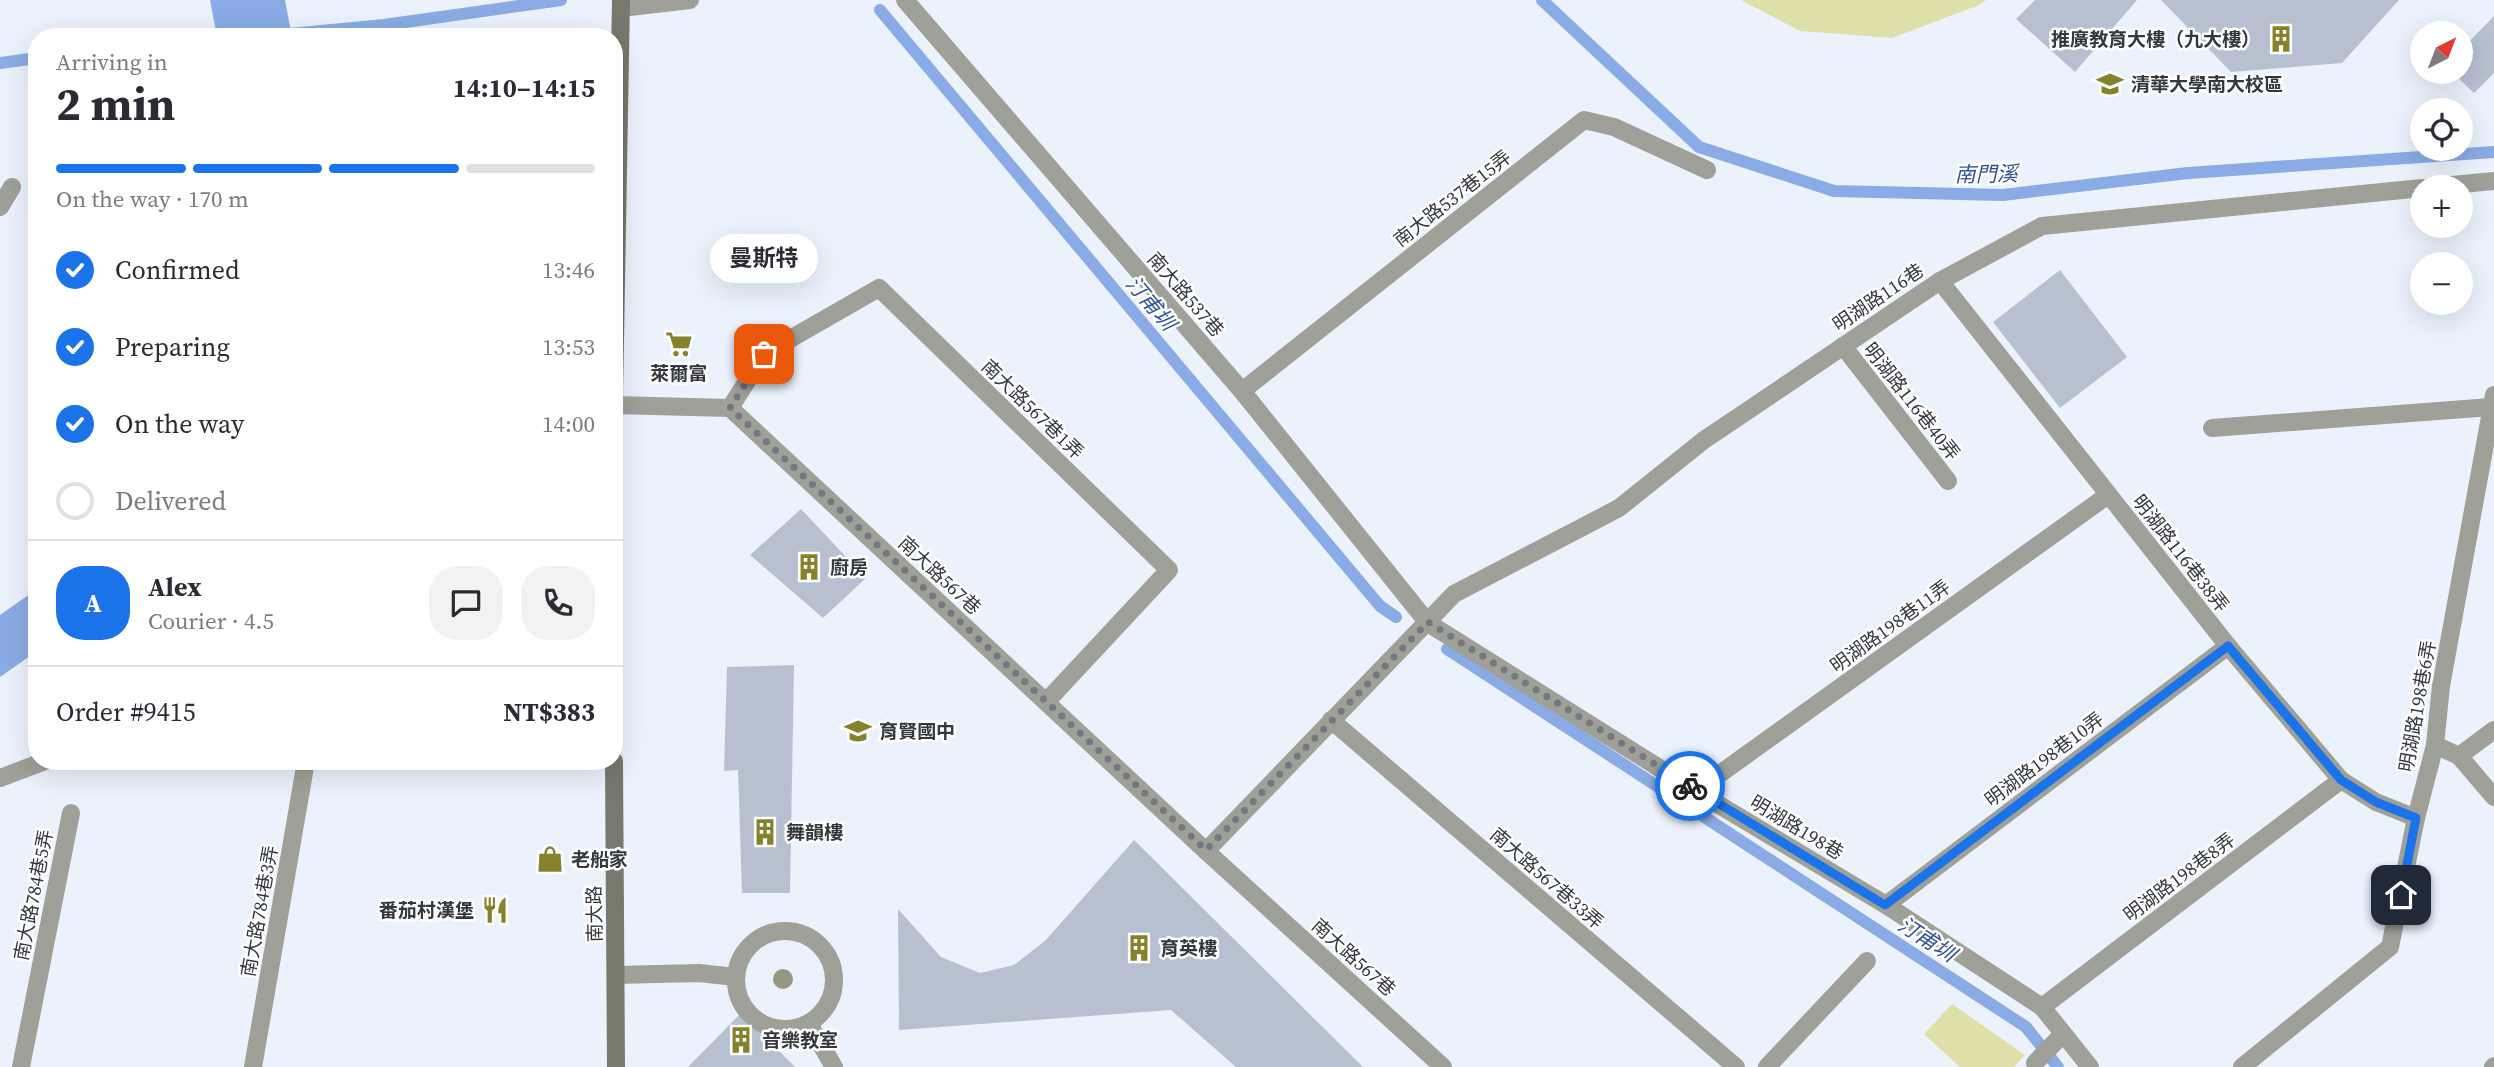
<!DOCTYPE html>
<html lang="en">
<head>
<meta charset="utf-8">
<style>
	:root { --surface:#fff; --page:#f2f2f3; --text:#2b2b33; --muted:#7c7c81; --line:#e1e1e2; --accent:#1a73e8 }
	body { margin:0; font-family:"Source Serif 4","Noto Sans TC",serif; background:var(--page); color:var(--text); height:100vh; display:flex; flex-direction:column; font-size:26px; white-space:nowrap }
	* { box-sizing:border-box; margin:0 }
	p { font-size:23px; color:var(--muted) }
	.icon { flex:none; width:38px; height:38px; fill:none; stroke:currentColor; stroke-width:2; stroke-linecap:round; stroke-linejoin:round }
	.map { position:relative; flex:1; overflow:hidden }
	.details { position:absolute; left:28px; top:28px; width:595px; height:742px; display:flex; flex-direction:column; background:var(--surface); border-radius:28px; box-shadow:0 7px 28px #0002 }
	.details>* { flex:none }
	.needle { width:46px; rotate:42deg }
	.controls { position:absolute; left:2410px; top:21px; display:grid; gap:14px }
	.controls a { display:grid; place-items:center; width:63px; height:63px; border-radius:50%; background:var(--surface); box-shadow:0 7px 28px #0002; font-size:35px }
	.pin { position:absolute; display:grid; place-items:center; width:60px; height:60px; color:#fff; margin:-30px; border-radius:14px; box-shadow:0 4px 10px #0006 }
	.courier { position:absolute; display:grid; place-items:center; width:70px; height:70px; margin:-35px; border:5px solid #1a73e8; border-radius:50%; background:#fff; color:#222; box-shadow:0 2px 9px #0007 }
	.bubble { position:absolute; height:49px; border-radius:24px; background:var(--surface); box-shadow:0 7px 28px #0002; font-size:23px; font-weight:700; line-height:49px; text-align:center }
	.summary em { font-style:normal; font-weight:700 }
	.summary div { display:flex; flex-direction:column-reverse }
	.summary { display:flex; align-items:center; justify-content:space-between; height:119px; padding:0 28px }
	h1 { font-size:46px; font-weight:700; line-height:52px }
	.bar { display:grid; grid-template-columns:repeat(4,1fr); gap:10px 7px; align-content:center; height:84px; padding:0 28px }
	.bar i { height:9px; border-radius:5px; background:var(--line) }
	.bar .selected { background:var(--accent) }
	.bar p { grid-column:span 4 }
	.line { display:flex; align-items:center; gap:18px; padding:0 28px; border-top:2px solid var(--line) }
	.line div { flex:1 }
	.round { display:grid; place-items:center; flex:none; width:74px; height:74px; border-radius:28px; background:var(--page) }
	ol { padding:0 28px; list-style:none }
	li { display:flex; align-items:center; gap:21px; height:77px }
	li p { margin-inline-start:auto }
	li .icon { padding:7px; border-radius:50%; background:var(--accent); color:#fff; stroke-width:4 }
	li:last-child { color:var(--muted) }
	li i { width:38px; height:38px; border:4px solid var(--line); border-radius:50% }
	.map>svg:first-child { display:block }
	.green { fill:#dfdfa9 }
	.water { fill:#8aabe5 }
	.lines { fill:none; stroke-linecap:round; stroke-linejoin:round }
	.stream { stroke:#8aabe5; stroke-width:12 }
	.building { fill:#b6c0d1 }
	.service { stroke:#9fa097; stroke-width:18 }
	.pedestrian { stroke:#9fa097; stroke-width:18 }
	.secondary { stroke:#78796d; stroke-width:18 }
	.tree { fill:#95977e }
	.done { stroke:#747980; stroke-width:7; stroke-dasharray:0 12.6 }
	.route { stroke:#1a73e8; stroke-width:9 }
	.labels { text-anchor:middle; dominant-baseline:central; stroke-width:5; stroke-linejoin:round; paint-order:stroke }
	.poi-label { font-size:19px; font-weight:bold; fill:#34383e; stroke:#fff; text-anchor:start }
	.street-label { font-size:19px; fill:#34383e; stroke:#fff }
	.water-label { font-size:21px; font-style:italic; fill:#2d5298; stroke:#fff }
</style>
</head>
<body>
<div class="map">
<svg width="2494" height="1067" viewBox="0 0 2494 1067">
	<rect width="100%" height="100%" fill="#ebf2fc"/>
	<g class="green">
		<path d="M1741,0H1986L1979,5L1892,38L1800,31Z"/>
		<path d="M1952,1004L2025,1055L2014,1067H1960L1924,1034Z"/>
	</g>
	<g class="water">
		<path d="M210,0H285L292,37H217Z"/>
		<path d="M37,589V651L0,677V615Z"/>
	</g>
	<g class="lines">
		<g class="stream">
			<path d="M1542,0L1699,147L1834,191L2003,195L2188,173L2494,152"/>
			<path d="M880,10L1380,606L1396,617"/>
			<path d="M258,37L384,25L561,0"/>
			<path d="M0,63L37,58"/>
			<path d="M1447,649L2026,1027L2058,1067"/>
		</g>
	</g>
	<g class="building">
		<path d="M2035,0H2137L2075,72L2016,19Z"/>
		<path d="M2161,0H2399L2342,63L2231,72Z"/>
		<path d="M2494,16V73L2474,93L2452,72H2460V51Z"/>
		<path d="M2060,270L2127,357L2060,408L1993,322Z"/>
		<path d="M801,509L866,578L823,618L750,555Z"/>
		<path d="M794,665L790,893H742L738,770L724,771L727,667Z"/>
		<path d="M1134,840L1363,1067H1236L1171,1010L899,1030L898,909L941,957L980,973L1014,965L1046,940Z"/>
		<path d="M741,1013L795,1067H688Z"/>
	</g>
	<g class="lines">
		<g class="service">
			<path d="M905,0L1242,391L1428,623L1696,791L1886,905L2042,1007L2090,1067"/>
			<path d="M621,8L690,0"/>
			<path d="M2431,187L2494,181"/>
			<path d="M0,207L12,187"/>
			<path d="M1940,281L2228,646L2341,780L2376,802L2416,818"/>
			<path d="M1843,346L1948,481"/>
			<path d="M1242,391L1584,120L1614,127L1707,170"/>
			<path d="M614,405L730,408L1206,851L1443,1067"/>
			<path d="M730,408L764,354L879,288L1169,570L1046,702"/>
			<path d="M2212,428L2491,407"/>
			<path d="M1331,720L1736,1067"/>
			<path d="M2435,745L2459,756L2494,730"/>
			<path d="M2459,756L2494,797"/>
			<path d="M0,778L45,761"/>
			<path d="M1696,791L2108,495"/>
			<path d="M1206,851L1454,594L1619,508L1704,440L1940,281L2042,226L2422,188"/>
			<path d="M1886,905L2228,646"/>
			<circle cx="785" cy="980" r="49"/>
			<path d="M616,975L699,973L736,977"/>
			<path d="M2042,1007L2341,780"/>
			<path d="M809,1024L834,1067"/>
			<path d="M21,1067L71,813"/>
			<path d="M253,1067L306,761"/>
			<path d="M1767,1067L1867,961"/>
			<path d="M2242,1067L2390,947L2416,818L2435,745L2441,686L2494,395"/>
			<path d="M2493,1067L2494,1066"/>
		</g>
		<path class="pedestrian" d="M2035,1063L2057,1040"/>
		<g class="secondary">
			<path d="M614,396L621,0"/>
			<path d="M614,761L616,1067"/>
		</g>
	</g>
	<circle class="tree" cx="783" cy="979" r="10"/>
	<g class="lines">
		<path class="done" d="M764,354L730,408L1206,850L1428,622L1690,786"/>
		<path class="route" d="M1690,786L1885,905L2228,646L2341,780L2376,802L2416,818L2401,895"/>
	</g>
	<defs>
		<symbol id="building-bare" viewBox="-9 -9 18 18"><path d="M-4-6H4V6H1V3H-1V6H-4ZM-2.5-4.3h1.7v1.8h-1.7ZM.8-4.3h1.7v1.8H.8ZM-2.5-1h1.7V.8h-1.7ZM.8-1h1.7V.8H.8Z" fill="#84822a" stroke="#fff" stroke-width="2.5" paint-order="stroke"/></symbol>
		<symbol id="university-bare" viewBox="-9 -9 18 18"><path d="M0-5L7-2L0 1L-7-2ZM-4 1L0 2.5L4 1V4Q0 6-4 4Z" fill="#84822a" stroke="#fff" stroke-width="2.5" paint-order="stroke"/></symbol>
		<symbol id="supermarket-bare" viewBox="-9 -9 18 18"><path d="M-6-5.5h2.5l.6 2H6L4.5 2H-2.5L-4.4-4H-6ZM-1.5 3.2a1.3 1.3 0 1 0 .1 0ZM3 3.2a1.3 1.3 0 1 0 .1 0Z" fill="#84822a" stroke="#fff" stroke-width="2.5" paint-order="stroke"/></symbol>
		<symbol id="school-bare" viewBox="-9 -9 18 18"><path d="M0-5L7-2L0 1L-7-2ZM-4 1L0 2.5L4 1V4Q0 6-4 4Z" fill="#84822a" stroke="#fff" stroke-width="2.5" paint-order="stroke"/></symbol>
		<symbol id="shop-bare" viewBox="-9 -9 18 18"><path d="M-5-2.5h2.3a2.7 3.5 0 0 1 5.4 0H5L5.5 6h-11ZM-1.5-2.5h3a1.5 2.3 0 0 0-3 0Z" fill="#84822a" stroke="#fff" stroke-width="2.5" paint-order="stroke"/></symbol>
		<symbol id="restaurant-bare" viewBox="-9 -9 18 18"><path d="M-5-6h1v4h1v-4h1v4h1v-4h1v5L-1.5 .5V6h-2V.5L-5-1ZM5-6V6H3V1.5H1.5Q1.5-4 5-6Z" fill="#84822a" stroke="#fff" stroke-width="2.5" paint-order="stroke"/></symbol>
	</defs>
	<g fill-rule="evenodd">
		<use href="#building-bare" x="2262" y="20" width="38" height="38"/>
		<use href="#university-bare" x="2091" y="65" width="38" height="38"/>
		<use href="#supermarket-bare" x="660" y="325" width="38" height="38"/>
		<use href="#building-bare" x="790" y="548" width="38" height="38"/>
		<use href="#school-bare" x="839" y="712" width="38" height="38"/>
		<use href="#building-bare" x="746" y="813" width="38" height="38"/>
		<use href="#shop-bare" x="531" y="840" width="38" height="38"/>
		<use href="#restaurant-bare" x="476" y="891" width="38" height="38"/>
		<use href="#building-bare" x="1120" y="929" width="38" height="38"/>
		<use href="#building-bare" x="722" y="1021" width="38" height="38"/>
	</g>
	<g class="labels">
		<g class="poi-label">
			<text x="2260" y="39" text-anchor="end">推廣教育大樓（九大樓）</text>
			<text x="2131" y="84">清華大學南大校區</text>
			<text x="679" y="373" text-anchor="middle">萊爾富</text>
			<text x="830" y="567">廚房</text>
			<text x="879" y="731">育賢國中</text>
			<text x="786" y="832">舞韻樓</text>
			<text x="571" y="859">老船家</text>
			<text x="474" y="910" text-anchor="end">番茄村漢堡</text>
			<text x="1160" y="948">育英樓</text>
			<text x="762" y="1040">音樂教室</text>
		</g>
		<g class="street-label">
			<text transform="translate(1452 198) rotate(-38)">南大路537巷15弄</text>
			<text transform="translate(1186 294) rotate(49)">南大路537巷</text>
			<text transform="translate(1878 297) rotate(-34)">明湖路116巷</text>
			<text transform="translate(1912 401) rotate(52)">明湖路116巷40弄</text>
			<text transform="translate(1033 409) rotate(44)">南大路567巷1弄</text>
			<text transform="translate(2181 553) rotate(52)">明湖路116巷38弄</text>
			<text transform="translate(940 575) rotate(43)">南大路567巷</text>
			<text transform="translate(1890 626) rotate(-36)">明湖路198巷11弄</text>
			<text transform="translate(2417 706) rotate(-80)">明湖路198巷6弄</text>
			<text transform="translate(2044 759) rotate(-37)">明湖路198巷10弄</text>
			<text transform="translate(1797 827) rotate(31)">明湖路198巷</text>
			<text transform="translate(2179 877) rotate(-37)">明湖路198巷8弄</text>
			<text transform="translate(1547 878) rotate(41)">南大路567巷33弄</text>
			<text transform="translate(33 895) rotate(-79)">南大路784巷5弄</text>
			<text transform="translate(259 911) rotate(-80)">南大路784巷3弄</text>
			<text transform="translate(594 914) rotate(-91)">南大路</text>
			<text transform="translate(1354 957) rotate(42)">南大路567巷</text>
		</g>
		<g class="water-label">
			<text transform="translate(1986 174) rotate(-1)">南門溪</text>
			<text transform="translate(1151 303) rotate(50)">汀甫圳</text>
			<text transform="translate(1927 939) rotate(33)">汀甫圳</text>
		</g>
	</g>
</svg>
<div class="controls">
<a><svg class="needle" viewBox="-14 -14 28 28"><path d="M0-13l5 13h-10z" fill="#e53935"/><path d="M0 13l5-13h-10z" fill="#7c7c81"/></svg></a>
<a><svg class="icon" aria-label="locate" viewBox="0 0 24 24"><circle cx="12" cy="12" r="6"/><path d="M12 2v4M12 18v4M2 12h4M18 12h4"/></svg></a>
<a>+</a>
<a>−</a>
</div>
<div class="pin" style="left:764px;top:354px;background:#ea580c"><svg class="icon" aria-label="bag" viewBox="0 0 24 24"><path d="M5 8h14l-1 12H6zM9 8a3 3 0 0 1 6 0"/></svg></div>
<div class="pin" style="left:2401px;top:895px;background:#1f2937"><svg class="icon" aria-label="home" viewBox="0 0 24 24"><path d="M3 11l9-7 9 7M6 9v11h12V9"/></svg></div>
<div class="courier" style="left:1690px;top:786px"><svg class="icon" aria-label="bike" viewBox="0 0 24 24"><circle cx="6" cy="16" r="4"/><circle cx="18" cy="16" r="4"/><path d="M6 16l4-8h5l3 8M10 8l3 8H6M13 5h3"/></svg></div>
<div class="bubble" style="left:710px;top:234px;width:108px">曼斯特</div>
<section class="details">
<div class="summary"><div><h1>2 min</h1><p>Arriving in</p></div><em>14:10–14:15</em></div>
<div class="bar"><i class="selected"></i><i class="selected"></i><i class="selected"></i><i></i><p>On the way · 170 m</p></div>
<ol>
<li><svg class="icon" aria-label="check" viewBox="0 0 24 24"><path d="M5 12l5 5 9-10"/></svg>Confirmed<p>13:46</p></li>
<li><svg class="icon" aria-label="check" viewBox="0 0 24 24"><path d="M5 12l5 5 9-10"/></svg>Preparing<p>13:53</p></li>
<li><svg class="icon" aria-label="check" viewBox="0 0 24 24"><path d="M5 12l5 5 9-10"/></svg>On the way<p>14:00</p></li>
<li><i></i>Delivered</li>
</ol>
<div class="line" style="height:126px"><b class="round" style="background:var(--accent);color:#fff">A</b><div><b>Alex</b><p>Courier · 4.5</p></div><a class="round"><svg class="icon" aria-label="chat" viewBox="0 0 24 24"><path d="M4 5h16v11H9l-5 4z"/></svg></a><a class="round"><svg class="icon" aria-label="phone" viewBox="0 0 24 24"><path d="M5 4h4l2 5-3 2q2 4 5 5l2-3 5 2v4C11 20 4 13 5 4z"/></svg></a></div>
<div class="line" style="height:91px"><div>Order #9415</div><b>NT$383</b></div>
</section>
</div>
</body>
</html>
